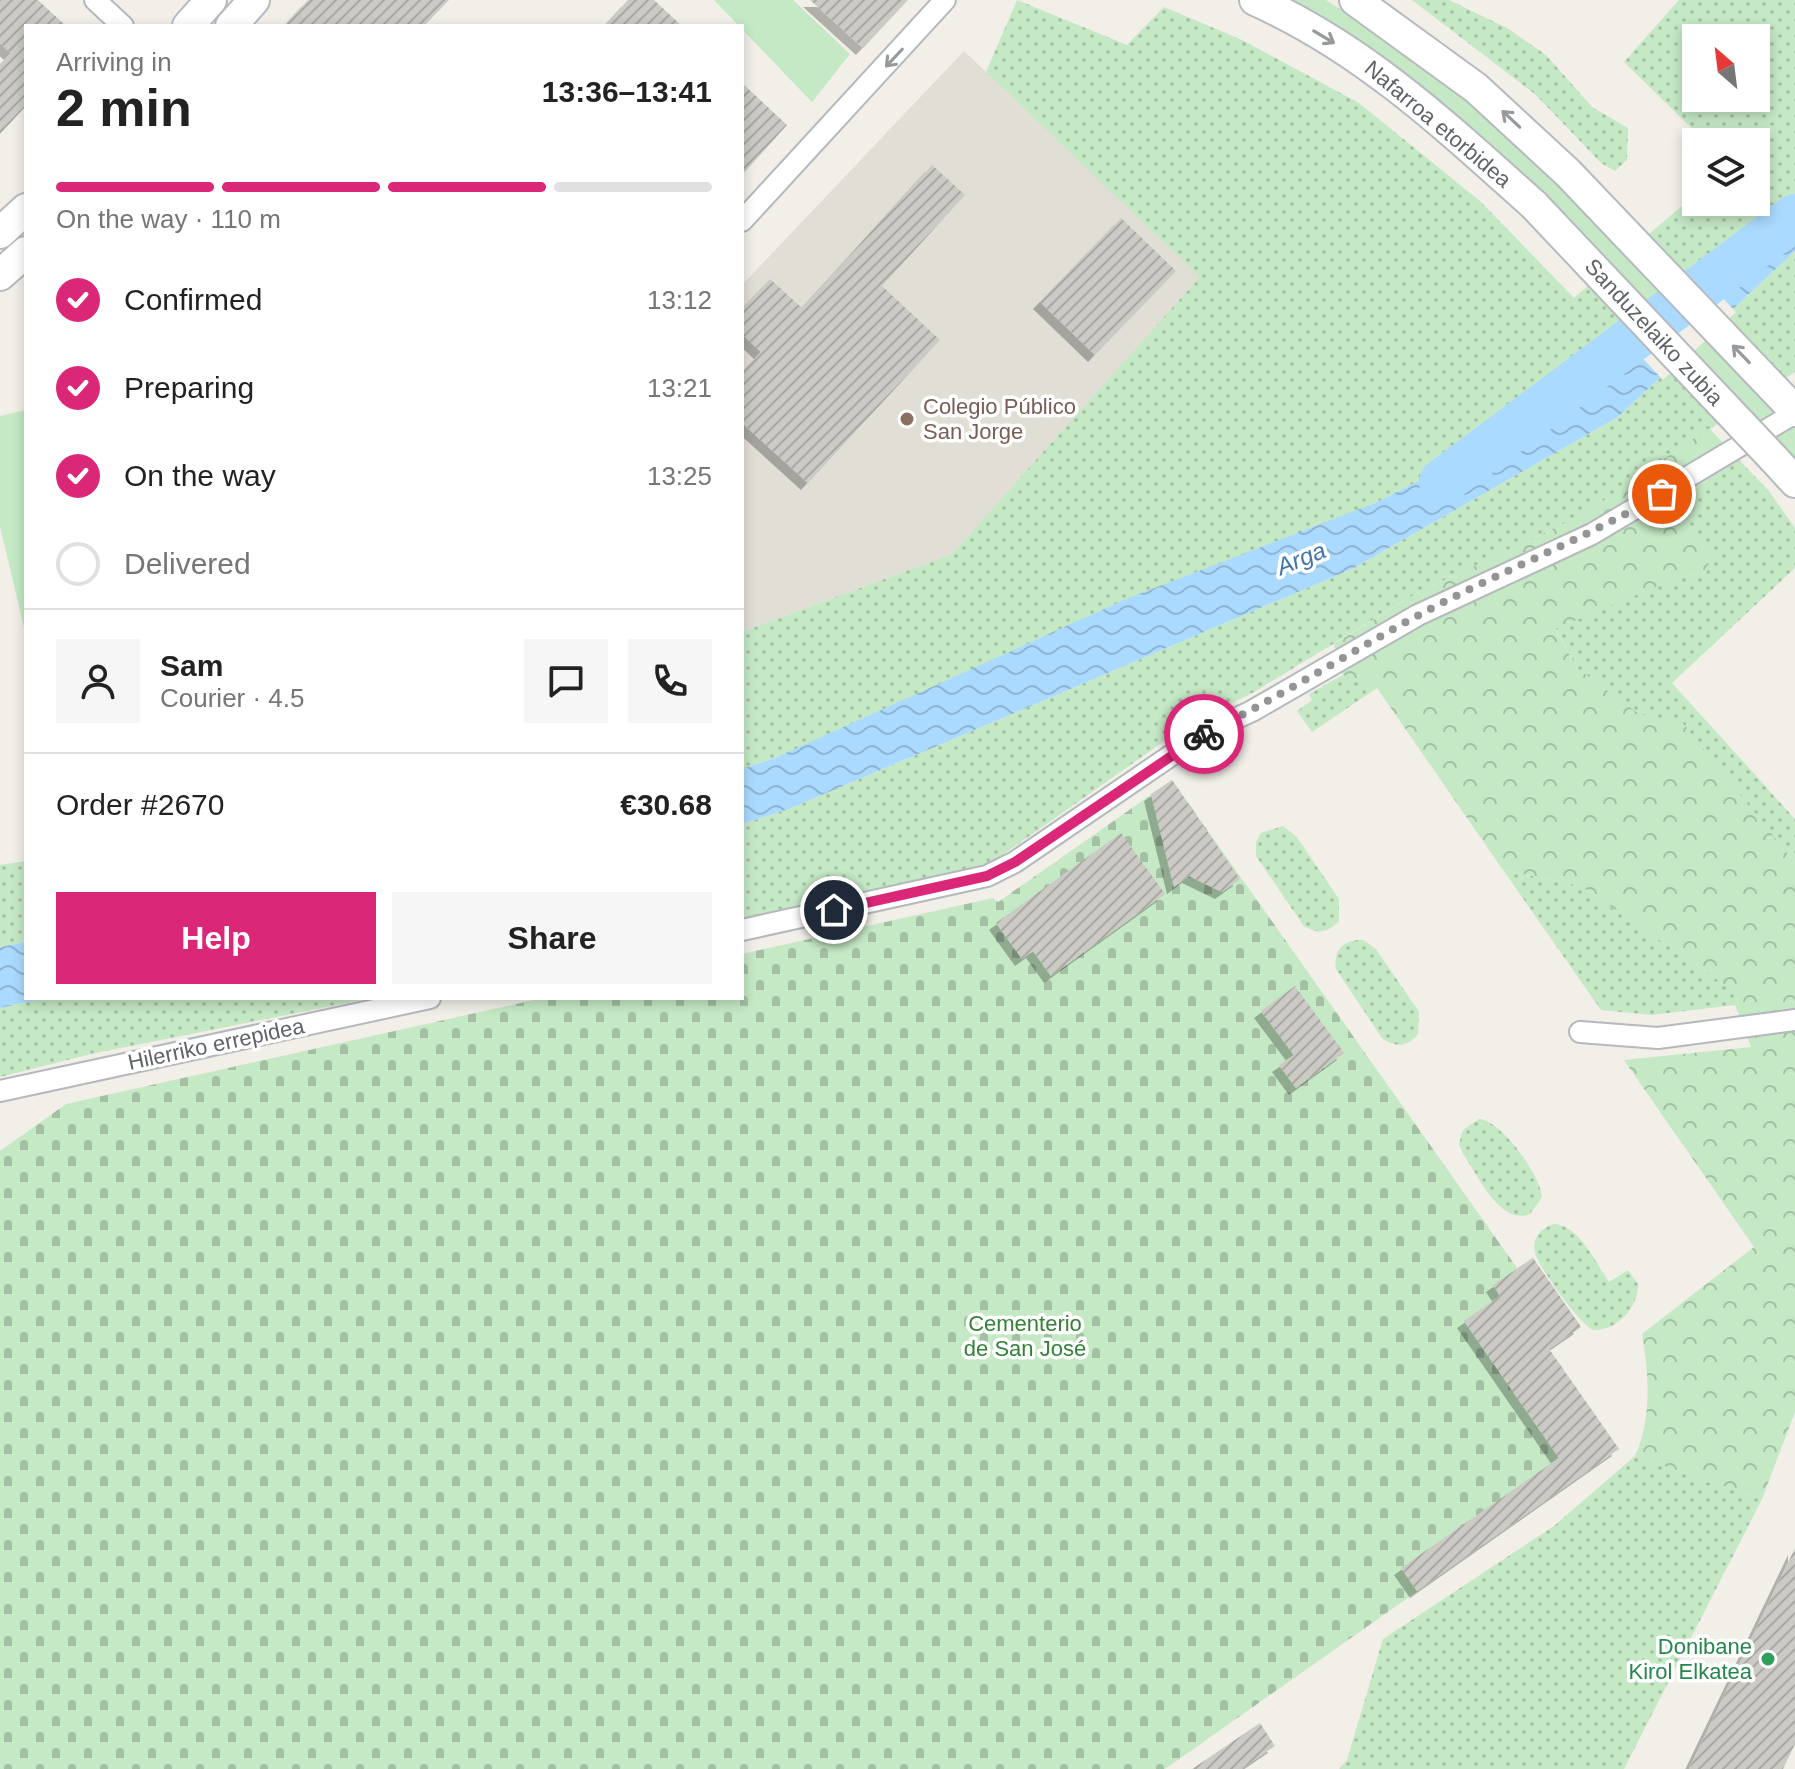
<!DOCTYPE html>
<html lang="en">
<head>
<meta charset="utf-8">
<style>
	:root { --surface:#fff; --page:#f6f6f6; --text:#222; --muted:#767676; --line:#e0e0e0; --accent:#db2777 }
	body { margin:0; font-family:Helvetica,sans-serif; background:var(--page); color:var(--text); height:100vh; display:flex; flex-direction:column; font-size:30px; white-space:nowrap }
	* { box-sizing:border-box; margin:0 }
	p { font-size:26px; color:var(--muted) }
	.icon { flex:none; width:44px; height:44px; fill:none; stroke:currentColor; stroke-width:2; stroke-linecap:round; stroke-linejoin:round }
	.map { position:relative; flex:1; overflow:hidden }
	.sheet { position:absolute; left:24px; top:24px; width:720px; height:976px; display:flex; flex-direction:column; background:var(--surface); border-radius:0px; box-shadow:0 4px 12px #0003 }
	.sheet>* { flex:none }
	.needle { width:52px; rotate:332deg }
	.buttons { position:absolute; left:1682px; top:24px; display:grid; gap:16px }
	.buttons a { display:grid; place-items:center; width:88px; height:88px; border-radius:0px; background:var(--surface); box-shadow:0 4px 12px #0003; font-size:40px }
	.pin { position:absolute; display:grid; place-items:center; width:68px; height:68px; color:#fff; margin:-34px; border:4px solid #fff; border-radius:50%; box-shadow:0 2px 8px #0007 }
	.courier { position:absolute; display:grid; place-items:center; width:80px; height:80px; margin:-40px; border:6px solid #db2777; border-radius:50%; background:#fff; color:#222; box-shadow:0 2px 10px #0007 }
	.summary em { font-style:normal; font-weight:700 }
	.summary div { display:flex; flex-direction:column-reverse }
	.summary { display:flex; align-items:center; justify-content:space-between; height:136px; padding:0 32px }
	h1 { font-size:52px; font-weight:700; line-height:60px }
	.bar { display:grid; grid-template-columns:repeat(4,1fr); gap:12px 8px; align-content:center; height:96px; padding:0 32px }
	.bar i { height:10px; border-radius:6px; background:var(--line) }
	.bar .on { background:var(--accent) }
	.bar p { grid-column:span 4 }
	.line { display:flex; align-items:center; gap:20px; padding:0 32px; border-top:2px solid var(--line) }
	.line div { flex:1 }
	.round { display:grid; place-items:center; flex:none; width:84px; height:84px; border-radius:0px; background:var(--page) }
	ol { padding:0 32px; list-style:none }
	li { display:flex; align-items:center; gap:24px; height:88px }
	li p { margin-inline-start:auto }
	li .icon { padding:8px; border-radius:50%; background:var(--accent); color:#fff; stroke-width:4 }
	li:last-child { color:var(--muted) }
	li i { width:44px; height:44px; border:4px solid var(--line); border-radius:50% }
	.primary-button { display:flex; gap:16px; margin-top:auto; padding:16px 32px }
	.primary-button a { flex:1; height:92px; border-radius:0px; background:var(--accent); color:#fff; font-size:32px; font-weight:700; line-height:92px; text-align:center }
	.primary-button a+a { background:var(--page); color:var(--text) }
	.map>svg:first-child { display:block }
	.education { fill:#e1ded6 }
	.grass { fill:url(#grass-dots); fill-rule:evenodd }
	.forest { fill:url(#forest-crowns) }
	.cemetery { fill:url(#cemetery-stones) }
	.garden { fill:#c5e8c5 }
	.water { fill:url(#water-waves) }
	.pier { fill:#f1efe8 }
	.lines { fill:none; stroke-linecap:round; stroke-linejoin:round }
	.river { stroke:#aadaff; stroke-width:46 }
	.building { fill:url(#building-hatch); filter:url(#shadow) }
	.minor-casing { stroke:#b5b8bc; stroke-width:24 }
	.secondary-casing { stroke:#b6babf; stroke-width:34 }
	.minor { stroke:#fff; stroke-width:20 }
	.secondary { stroke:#fff; stroke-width:30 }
	.secondary-bridge-casing { stroke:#b6babf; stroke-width:34; stroke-linecap:butt }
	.secondary-bridge { stroke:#fff; stroke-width:30 }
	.oneway { stroke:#979a9d }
	.done { stroke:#929495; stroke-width:8; stroke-dasharray:0 14.4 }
	.route { stroke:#db2777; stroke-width:10 }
	.education-dot { fill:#8d6e63; stroke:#fff; stroke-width:3 }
	.leisure-dot { fill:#2e9e5b; stroke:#fff; stroke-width:3 }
	.labels { text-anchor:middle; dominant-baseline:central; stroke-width:7; stroke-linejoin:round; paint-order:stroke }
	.street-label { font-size:22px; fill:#5f6368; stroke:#fff }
	.education-label { font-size:22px; fill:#785e54; stroke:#fff; text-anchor:start }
	.park-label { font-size:22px; fill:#348238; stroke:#fff }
	.leisure-label { font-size:22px; fill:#27864d; stroke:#fff; text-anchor:end }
	.water-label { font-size:24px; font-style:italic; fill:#4174aa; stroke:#fff }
</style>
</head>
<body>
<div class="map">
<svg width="1795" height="1769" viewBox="0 0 1795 1769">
	<defs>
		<pattern id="grass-dots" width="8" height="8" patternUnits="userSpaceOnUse" patternTransform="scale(2)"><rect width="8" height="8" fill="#c5e8c5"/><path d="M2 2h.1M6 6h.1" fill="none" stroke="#a3c0a4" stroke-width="1.8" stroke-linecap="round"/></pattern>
		<pattern id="forest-crowns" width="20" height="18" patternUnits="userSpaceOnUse" patternTransform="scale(2)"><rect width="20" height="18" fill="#c5e8c5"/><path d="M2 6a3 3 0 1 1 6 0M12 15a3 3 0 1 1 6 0" fill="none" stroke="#a3c0a4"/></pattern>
		<pattern id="cemetery-stones" width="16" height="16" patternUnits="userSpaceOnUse" patternTransform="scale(2)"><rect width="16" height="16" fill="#c5e8c5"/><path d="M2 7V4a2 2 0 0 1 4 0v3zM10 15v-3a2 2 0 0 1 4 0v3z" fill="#a3c0a4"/></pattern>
		<pattern id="water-waves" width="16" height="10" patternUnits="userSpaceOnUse" patternTransform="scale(2)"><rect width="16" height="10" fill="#aadaff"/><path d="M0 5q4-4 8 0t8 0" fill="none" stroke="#8eb4d2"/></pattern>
		<pattern id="building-hatch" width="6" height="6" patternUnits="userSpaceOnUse" patternTransform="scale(2)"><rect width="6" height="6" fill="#cccac5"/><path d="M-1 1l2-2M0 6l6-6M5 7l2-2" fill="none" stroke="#a9a8a4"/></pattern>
		<filter id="shadow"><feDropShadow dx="-7" dy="7" stdDeviation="0" flood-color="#0004"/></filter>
	</defs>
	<rect width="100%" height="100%" fill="#f1efe8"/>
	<path class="education" d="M964,51L1201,277L952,554L742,632V285Z"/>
	<g class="grass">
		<path d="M1017,0L1127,45L1164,7L1242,40L1359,103L1481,202L1574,298L1696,194V202H1756V142H1706L1624,62L1679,0H1795V193L1577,401L1375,503L775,758L742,769V632L952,554L1200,277L986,72ZM1696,38H1756V98H1696Z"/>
		<path d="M1412,0H1449L1507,28L1546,55L1592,107L1628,128L1627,160L1615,171L1601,163L1536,95Z"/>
		<path d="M1795,251V372L1584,514L1417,593L1254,692L1180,730L991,863L742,920V824L789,809L1352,569L1618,417Z"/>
		<path d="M1738,459L1769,491L1795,528V568L1672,683L1795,819V863L1682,723L1639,715L1577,668L1555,628L1680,577L1706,573L1711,557L1668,508Z"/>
		<path d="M1343,675L1377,688L1312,732L1297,711L1312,700L1309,694Z"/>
		<path d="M1283,826L1296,836L1339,899V921C1328,933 1316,935 1303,925L1256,856V842L1261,833Z"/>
		<path d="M26,861V942L0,947V865Z"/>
		<path d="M1503,870L1581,886L1738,994L1735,1005L1651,1015L1601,1010Z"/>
		<path d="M1363,940L1376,949L1419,1012L1418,1034C1408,1047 1395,1048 1382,1038L1336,969C1333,950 1344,939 1363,940Z"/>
		<path d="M44,998H372L91,1054L0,1077V1008Z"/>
		<path d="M1479,1119C1501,1120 1541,1176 1542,1197L1530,1214C1500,1226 1478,1175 1463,1154L1459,1144L1463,1130Z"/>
		<path d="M1554,1224C1580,1226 1595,1262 1609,1282L1628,1270L1638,1284C1639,1307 1617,1331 1593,1330C1579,1323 1540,1269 1535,1253C1531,1239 1541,1228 1554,1224Z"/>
		<path d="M1635,1456L1762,1499L1624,1769H1339L1347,1760L1383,1639L1554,1526Z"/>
	</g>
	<path class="forest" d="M1709,428L1738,459L1668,508L1711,557L1706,573L1680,577L1555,629L1577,668L1639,714L1682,722L1795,863V1412L1762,1499L1635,1456C1652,1419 1649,1374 1642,1334L1754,1247L1624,1060L1751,1047L1735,1005L1738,994L1581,886L1503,870L1377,688L1343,675L1334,644L1417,593L1584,514Z"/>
	<path class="cemetery" d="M1172,780L1517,1268L1533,1258L1581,1327L1549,1349L1619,1449L1165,1769H0V1151L66,1104L543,998H742V954L993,898L998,902Z"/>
	<g class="garden">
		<path d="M714,0H793L850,54L812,102Z"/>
		<path d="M1280,0H1326L1431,67L1542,165L1795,429V460L1570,221L1496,149L1416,83Z"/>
		<path d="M26,410V636L0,526V416Z"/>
	</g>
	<g class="water">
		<path d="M1795,193V251L1618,417L1352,569L789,809L742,824V769L775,758L1126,599L1375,503L1577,401Z"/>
		<path d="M26,942V998H44L0,1008V947Z"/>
	</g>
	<path class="pier" d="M1702,276L1736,312L1663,380L1630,345Z"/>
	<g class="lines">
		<path class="river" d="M1442,482L1795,217"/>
	</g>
	<g class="building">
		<path d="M0,0H38L66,26H26V106L0,134V64L11,53L0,43Z"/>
		<path d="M308,0H449L424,26H284Z"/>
		<path d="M628,0H654L682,26H604Z"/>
		<path d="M810,0H908L863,48Z"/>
		<path d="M742,83L787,125L742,175Z"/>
		<path d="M932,165L965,195L882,286L940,340L808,483L742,423V373L761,352L742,334V309L770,279L802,308Z"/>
		<path d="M1121,218L1176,271L1095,355L1040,302Z"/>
		<path d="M1172,780L1240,879L1222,892L1189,876L1174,887L1151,794Z"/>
		<path d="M1121,833L1165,894L1051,976L1033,951L1022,959L996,923Z"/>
		<path d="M1295,986L1344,1053L1296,1088L1279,1065L1294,1055L1261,1011Z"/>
		<path d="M1533,1258L1581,1327L1549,1349L1619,1449L1417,1591L1401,1568L1559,1458L1464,1321L1500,1296L1493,1285Z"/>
		<path d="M1795,1548V1744L1783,1769H1689Z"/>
		<path d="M1260,1723L1275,1746L1241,1769H1192Z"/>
	</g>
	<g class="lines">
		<defs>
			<g id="minor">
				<path d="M95,0L123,26"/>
				<path d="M742,221L945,0"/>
				<path d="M742,930L987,876L1015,862L1201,735L1252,711L1418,615L1592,534L1795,413"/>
				<path d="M1580,1032L1658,1038L1795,1020"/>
				<path d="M0,1091L430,998"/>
			</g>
			<g id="secondary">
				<path d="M1255,0C1363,48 1447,127 1534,205"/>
				<path d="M1355,0L1476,88L1568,173L1795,411"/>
				<path d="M188,26L211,0"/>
				<path d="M231,26L254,0"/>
				<path d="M0,233L26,209"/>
				<path d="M0,275L26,252"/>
				<path d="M1774,459L1795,482"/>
			</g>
		</defs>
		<use href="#minor" class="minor-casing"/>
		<use href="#secondary" class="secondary-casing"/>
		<use href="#minor" class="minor"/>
		<use href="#secondary" class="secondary"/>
		<defs>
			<path id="secondary-bridge" d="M1534,205L1774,459"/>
		</defs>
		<use href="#secondary-bridge" class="secondary-bridge-casing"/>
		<use href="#secondary-bridge" class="secondary-bridge"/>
	</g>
	<defs><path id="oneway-shaft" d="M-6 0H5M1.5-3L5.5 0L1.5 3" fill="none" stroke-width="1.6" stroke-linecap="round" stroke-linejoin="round" transform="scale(2)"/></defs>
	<g class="oneway">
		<use href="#oneway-shaft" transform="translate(1324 37) rotate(31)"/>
		<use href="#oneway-shaft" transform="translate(894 58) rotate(133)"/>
		<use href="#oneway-shaft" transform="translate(1511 119) rotate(-137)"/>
		<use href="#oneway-shaft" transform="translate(1741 354) rotate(-134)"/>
	</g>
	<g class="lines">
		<path class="done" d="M1204,734C1277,699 1345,655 1417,616C1497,573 1582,540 1662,494"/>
		<path class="route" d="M834,910L987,876L1015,862L1204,734"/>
	</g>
	<circle class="education-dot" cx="907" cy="419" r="8"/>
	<circle class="leisure-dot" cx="1768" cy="1659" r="8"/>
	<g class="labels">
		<g class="street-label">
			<text transform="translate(1438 124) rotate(40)">Nafarroa etorbidea</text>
			<text transform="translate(1654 332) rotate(47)">Sanduzelaiko zubia</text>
			<text transform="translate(216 1044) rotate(-12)">Hilerriko errepidea</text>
		</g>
		<g class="education-label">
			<text x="923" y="406">Colegio Público<tspan x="923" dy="25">San Jorge</tspan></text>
		</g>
		<g class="park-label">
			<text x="1025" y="1323">Cementerio<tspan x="1025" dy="25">de San José</tspan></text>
		</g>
		<g class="leisure-label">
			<text x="1752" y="1646">Donibane<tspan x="1752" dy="25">Kirol Elkatea</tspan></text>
		</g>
		<g class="water-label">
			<text transform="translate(1301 558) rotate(-22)">Arga</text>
		</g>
	</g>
</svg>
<div class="buttons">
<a><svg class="needle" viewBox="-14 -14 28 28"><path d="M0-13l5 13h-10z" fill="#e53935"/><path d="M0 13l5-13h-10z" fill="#767676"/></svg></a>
<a><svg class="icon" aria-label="layers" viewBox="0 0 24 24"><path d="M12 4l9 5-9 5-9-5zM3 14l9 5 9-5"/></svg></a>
</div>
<div class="pin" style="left:1662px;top:494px;background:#ea580c"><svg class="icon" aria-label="bag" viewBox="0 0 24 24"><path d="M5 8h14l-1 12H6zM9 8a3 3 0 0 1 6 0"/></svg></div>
<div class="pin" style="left:834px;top:910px;background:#1f2937"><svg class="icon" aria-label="home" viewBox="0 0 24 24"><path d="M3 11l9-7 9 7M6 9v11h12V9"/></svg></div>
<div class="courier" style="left:1204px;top:734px"><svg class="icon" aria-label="bike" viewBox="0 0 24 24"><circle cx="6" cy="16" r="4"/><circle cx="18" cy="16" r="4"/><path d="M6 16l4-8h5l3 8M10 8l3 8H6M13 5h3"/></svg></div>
<section class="sheet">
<div class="summary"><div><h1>2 min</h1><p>Arriving in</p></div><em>13:36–13:41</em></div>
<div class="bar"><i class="on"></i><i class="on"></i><i class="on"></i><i></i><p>On the way · 110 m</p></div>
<ol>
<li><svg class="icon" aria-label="check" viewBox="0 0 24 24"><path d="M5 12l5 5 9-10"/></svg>Confirmed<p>13:12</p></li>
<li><svg class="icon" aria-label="check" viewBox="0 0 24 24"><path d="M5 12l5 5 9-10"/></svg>Preparing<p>13:21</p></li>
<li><svg class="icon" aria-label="check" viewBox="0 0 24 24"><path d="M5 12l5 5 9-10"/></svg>On the way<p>13:25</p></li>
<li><i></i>Delivered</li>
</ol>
<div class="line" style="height:144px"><a class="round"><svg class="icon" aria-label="person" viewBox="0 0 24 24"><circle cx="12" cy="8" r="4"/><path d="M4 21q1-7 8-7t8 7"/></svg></a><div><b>Sam</b><p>Courier · 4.5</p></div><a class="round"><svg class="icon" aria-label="chat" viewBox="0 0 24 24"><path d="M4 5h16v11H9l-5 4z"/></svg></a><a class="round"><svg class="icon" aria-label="phone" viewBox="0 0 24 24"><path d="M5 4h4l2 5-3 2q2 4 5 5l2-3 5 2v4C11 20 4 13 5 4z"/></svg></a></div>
<div class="line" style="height:104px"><div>Order #2670</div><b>€30.68</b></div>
<div class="primary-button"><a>Help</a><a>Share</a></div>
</section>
</div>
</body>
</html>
